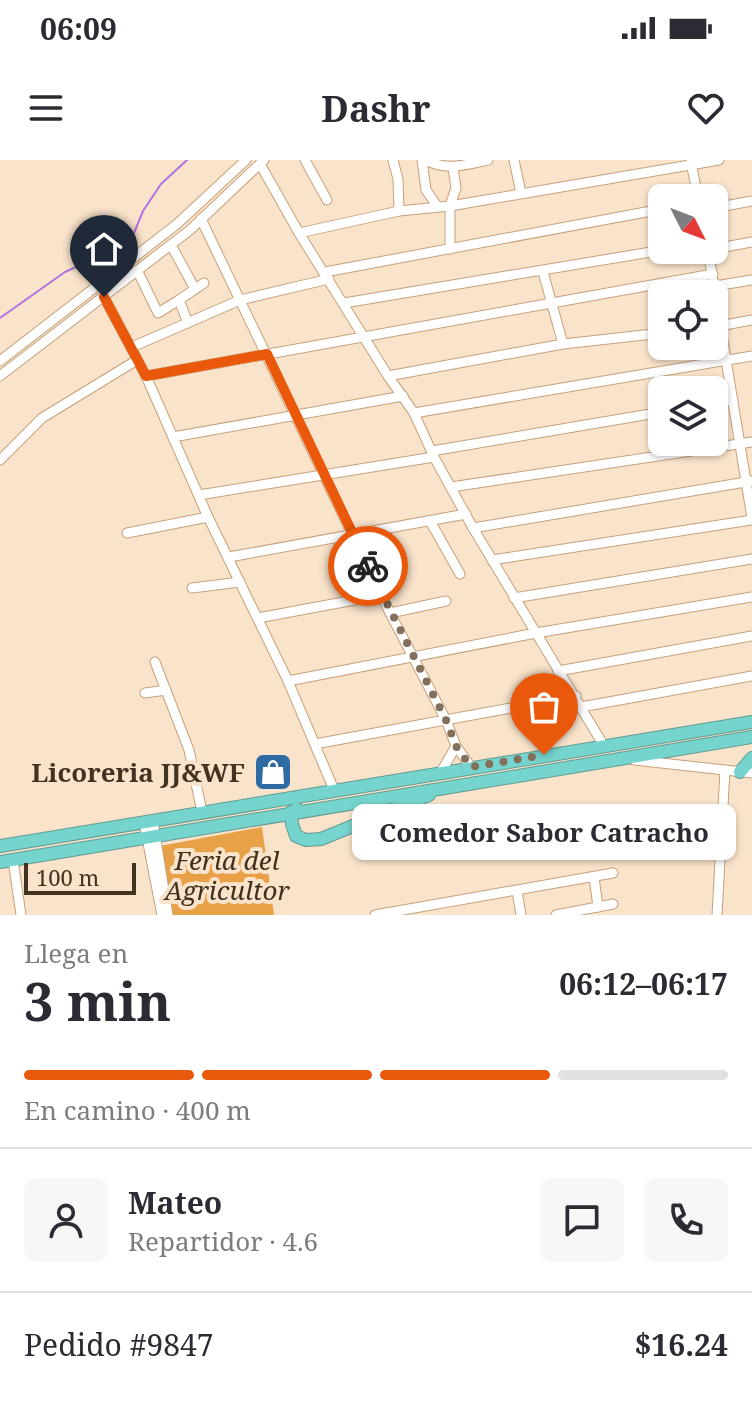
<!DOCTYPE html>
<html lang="es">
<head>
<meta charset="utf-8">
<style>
	:root { --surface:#fff; --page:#f7f7f7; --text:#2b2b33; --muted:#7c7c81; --line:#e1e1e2; --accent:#ea580c }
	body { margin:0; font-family:"Noto Serif",serif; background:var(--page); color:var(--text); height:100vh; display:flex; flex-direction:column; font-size:30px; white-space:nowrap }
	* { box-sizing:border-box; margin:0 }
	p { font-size:26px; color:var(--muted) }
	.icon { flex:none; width:44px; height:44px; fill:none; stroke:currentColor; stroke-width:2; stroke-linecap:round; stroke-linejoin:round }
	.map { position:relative; height:755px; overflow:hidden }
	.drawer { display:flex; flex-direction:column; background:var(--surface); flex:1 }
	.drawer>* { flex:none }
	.needle { width:52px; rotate:132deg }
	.fabs { position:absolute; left:648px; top:24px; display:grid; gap:16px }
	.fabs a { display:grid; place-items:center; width:80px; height:80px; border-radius:12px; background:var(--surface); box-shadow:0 2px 6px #0004; font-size:40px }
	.scale { position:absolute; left:24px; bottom:20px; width:112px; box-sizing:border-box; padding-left:8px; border:4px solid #413222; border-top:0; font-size:22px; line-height:28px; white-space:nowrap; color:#413222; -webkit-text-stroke:6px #fae3cb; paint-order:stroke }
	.pin { position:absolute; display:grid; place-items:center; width:68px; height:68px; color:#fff; margin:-82px -34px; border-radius:50% 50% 50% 0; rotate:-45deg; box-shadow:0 0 8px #0007 }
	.pin .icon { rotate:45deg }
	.courier { position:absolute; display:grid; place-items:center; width:80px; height:80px; margin:-40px; border:6px solid #ea580c; border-radius:50%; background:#fff; color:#222; box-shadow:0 2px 10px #0007 }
	.bubble { position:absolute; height:56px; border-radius:12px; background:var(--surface); box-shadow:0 2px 6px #0004; font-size:26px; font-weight:700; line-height:56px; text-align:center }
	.summary em { font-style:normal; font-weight:700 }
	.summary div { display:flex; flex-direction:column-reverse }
	.summary { display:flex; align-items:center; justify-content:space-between; height:136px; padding:0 24px }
	h1 { font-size:52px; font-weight:700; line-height:60px }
	.bar { display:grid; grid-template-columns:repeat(4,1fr); gap:12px 8px; align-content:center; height:96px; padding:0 24px }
	.bar i { height:10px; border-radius:6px; background:var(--line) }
	.bar .selected { background:var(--accent) }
	.bar p { grid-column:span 4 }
	.line { display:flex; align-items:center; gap:20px; padding:0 24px; border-top:2px solid var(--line) }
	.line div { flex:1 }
	.round { display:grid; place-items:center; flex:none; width:84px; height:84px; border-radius:12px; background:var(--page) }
	.status { display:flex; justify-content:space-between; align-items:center; height:56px; padding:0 40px; background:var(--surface); direction:ltr }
	.status svg { height:22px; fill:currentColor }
	header { display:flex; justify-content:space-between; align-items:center; height:104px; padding:0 24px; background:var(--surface); font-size:36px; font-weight:700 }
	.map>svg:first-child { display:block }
	.forest { fill:#e9a147 }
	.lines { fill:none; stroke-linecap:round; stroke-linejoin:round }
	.stream { stroke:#b173e1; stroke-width:2 }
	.minor-casing { stroke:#c5a17a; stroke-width:11 }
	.highway-casing { stroke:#639b91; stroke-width:14 }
	.minor { stroke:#fff; stroke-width:9 }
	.highway { stroke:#75d4cd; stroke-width:12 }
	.done { stroke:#82705d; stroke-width:8; stroke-dasharray:0 14.4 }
	.route { stroke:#ea580c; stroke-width:10 }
	.labels { text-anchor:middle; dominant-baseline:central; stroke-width:8; stroke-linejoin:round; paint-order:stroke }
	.poi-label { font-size:26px; font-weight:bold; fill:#413222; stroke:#fae3cb; text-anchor:end }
	.park-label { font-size:26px; font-style:italic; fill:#42301d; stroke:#fae3cb }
</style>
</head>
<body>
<div class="status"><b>06:09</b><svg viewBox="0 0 49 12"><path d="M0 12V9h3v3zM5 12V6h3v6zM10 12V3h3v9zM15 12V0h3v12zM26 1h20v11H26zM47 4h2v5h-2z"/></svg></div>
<header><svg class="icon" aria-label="menu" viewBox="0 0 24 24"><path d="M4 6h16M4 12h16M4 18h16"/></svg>Dashr<svg class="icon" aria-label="heart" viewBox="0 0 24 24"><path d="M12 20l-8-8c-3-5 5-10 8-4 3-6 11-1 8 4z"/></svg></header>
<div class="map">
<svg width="752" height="755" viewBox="0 0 752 755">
	<rect width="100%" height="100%" fill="#fae3cb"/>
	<path class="forest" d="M262,667L274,755H171L160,686Z"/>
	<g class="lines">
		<path class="stream" d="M0,158L65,112L117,88L134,73L143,51L161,24L187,0"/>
		<defs>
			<g id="minor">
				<path d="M305,0L327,40"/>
				<path d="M393,0L398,19L399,51"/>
				<path d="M422,0L426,30L437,46"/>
				<path d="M425,0C447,11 465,5 488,0"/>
				<path d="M514,0L521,33"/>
				<path d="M691,2L698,38"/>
				<path d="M260,4L299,73L388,216L414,253L434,297L473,368L604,586"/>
				<path d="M714,48L752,41"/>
				<path d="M201,59L390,453L446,560L456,586L471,607"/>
				<path d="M299,73L399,51L450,46L719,0"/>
				<path d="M171,85L195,129"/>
				<path d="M450,89V46L456,28L453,8"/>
				<path d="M714,89L752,82"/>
				<path d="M708,90L752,358"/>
				<path d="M137,110L158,153L179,140"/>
				<path d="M325,112L662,49"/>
				<path d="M543,112L563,184"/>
				<path d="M715,126L752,120"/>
				<path d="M104,137L146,216L208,357L288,521L334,630"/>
				<path d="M344,143L663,90"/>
				<path d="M188,163L179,140L204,123"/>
				<path d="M714,167L752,160"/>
				<path d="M132,187L240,140L329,119"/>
				<path d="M0,201L177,64L246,0"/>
				<path d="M0,216L190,70L264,0"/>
				<path d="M146,216L713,114"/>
				<path d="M388,216L563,184L662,173"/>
				<path d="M714,243L733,240"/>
				<path d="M414,253L752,196"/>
				<path d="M173,277L403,236"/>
				<path d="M432,291L662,252"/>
				<path d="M0,300L42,258L137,200"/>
				<path d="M451,327L752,282"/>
				<path d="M199,335L434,297"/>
				<path d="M430,361L460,414"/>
				<path d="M473,368L752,321"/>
				<path d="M127,373L208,357"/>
				<path d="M229,397L466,354"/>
				<path d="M492,400L752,360"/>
				<path d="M192,428L240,422"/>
				<path d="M514,438L752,399"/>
				<path d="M390,453L446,441"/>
				<path d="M258,458L381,435"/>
				<path d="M155,502L189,590L202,652"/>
				<path d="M558,511L752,476"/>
				<path d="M288,521L536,473L752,437"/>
				<path d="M145,533L166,530"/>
				<path d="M581,547L752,516"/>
				<path d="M315,584L576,536"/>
				<path d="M634,600L752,613"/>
				<path d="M441,612L456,586"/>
				<path d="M153,661L168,755"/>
				<path d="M144,663L162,755"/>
				<path d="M13,700L21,755"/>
				<path d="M594,717L598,747"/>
				<path d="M517,731L521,755"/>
				<path d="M375,755L613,713"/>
				<path d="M556,755L613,744"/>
				<path d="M717,755L725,610"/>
			</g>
			<g id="highway">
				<path d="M740,612L752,598"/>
				<path d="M297,649L291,652L292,664L296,676L306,680L321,679L429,635"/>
				<path d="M0,686L752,562"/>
				<path d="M0,702L752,577"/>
			</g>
		</defs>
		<use href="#minor" class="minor-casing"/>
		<use href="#highway" class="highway-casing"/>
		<use href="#minor" class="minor"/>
		<use href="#highway" class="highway"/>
	</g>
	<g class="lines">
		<path class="done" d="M368,406L446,560L456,586L471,607L544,595"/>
		<path class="route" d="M104,137L146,216L267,194L368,406"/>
	</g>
	<defs>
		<symbol id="shop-square" viewBox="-11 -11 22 22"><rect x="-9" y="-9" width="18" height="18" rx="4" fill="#2e6ba2" stroke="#fae3cb"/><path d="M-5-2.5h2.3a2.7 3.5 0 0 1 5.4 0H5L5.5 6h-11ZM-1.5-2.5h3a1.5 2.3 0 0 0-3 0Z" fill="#fff"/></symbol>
	</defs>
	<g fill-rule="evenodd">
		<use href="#shop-square" x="251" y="590" width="44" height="44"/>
	</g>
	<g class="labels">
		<g class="poi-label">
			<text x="245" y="612">Licoreria JJ&amp;WF</text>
		</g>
		<g class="park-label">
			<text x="227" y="700">Feria del<tspan x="227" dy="30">Agricultor</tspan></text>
		</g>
	</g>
</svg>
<div class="fabs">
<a><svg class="needle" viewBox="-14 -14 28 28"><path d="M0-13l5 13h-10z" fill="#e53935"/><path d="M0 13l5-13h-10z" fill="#7c7c81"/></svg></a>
<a><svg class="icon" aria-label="locate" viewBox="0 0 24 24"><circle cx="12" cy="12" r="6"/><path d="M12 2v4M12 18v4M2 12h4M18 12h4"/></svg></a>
<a><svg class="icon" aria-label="layers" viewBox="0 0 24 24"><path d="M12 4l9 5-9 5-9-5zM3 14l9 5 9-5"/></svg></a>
</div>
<div class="scale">100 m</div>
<div class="pin" style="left:544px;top:595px;background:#ea580c"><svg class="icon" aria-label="bag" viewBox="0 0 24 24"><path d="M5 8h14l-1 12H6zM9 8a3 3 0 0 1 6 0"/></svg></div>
<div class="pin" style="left:104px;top:137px;background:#1f2937"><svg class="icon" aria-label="home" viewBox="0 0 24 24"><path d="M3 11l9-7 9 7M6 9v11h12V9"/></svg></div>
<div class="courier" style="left:368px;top:406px"><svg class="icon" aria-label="bike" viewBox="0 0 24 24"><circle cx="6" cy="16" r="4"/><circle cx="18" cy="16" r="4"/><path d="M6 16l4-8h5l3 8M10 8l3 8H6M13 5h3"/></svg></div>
<div class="bubble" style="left:352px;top:644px;width:384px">Comedor Sabor Catracho</div>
</div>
<section class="drawer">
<div class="summary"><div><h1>3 min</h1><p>Llega en</p></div><em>06:12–06:17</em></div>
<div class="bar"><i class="selected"></i><i class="selected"></i><i class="selected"></i><i></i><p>En camino · 400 m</p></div>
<div class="line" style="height:144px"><a class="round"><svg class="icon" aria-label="person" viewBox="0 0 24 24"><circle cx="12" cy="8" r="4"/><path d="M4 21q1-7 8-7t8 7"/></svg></a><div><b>Mateo</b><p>Repartidor · 4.6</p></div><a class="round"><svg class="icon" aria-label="chat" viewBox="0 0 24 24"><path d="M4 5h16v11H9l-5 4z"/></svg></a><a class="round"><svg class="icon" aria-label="phone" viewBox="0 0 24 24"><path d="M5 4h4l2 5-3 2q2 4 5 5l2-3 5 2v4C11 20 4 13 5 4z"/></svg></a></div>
<div class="line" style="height:104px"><div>Pedido #9847</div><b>$16.24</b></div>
</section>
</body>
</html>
